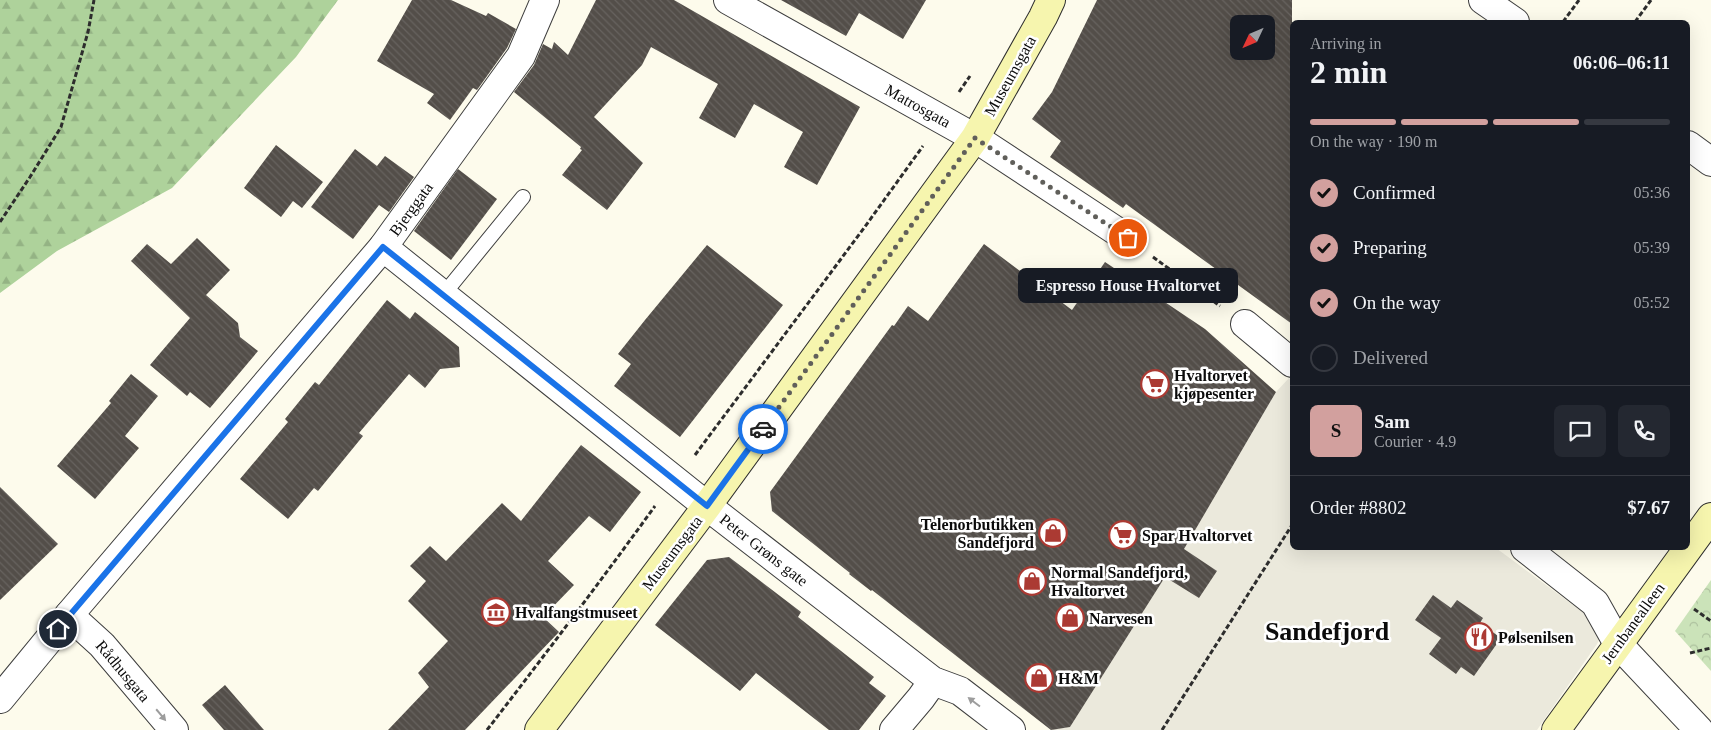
<!DOCTYPE html>
<html lang="en">
<head>
<meta charset="utf-8">
<style>
	:root { --surface:#171b24; --page:#242831; --text:#f1f3f6; --muted:#9ea1a6; --line:#363941; --accent:#d2a09e }
	body { margin:0; font-family:"Times New Roman",serif; background:var(--page); color:var(--text); height:100vh; display:flex; flex-direction:column; font-size:19px; white-space:nowrap }
	* { box-sizing:border-box; margin:0 }
	p { font-size:16px; color:var(--muted) }
	.icon { flex:none; width:28px; height:28px; fill:none; stroke:currentColor; stroke-width:2; stroke-linecap:round; stroke-linejoin:round }
	.map { position:relative; flex:1; overflow:hidden }
	.side { position:absolute; left:1290px; top:20px; width:400px; height:530px; display:flex; flex-direction:column; background:var(--surface); border-radius:8px; box-shadow:0 5px 20px #0002 }
	.side>* { flex:none }
	.needle { width:32px; rotate:226deg }
	.tools { position:absolute; left:1230px; top:15px; display:grid; gap:10px }
	.tools a { display:grid; place-items:center; width:45px; height:45px; border-radius:8px; background:var(--surface); box-shadow:0 5px 20px #0002; font-size:25px }
	.pin { position:absolute; display:grid; place-items:center; width:42px; height:42px; color:#fff; margin:-21px; border:2px solid #fff; border-radius:50%; box-shadow:0 1px 5px #0007 }
	.courier { position:absolute; display:grid; place-items:center; width:50px; height:50px; margin:-25px; border:4px solid #1a73e8; border-radius:50%; background:#fff; color:#222; box-shadow:0 1px 6px #0007 }
	.bubble { position:absolute; height:35px; border-radius:8px; background:var(--surface); box-shadow:0 5px 20px #0002; font-size:16px; font-weight:700; line-height:35px; text-align:center }
	.headline em { font-style:normal; font-weight:700 }
	.headline div { display:flex; flex-direction:column-reverse }
	.headline { display:flex; align-items:center; justify-content:space-between; height:85px; padding:0 20px }
	h1 { font-size:32px; font-weight:700; line-height:38px }
	.bar { display:grid; grid-template-columns:repeat(4,1fr); gap:8px 5px; align-content:center; height:60px; padding:0 20px }
	.bar i { height:6px; border-radius:4px; background:var(--line) }
	.bar .selected { background:var(--accent) }
	.bar p { grid-column:span 4 }
	.line { display:flex; align-items:center; gap:12px; padding:0 20px; border-top:1px solid var(--line) }
	.line div { flex:1 }
	.round { display:grid; place-items:center; flex:none; width:52px; height:52px; border-radius:8px; background:var(--page) }
	ol { padding:0 20px; list-style:none }
	li { display:flex; align-items:center; gap:15px; height:55px }
	li p { margin-inline-start:auto }
	li .icon { padding:5px; border-radius:50%; background:var(--accent); color:#111; stroke-width:4 }
	li:last-child { color:var(--muted) }
	li i { width:28px; height:28px; border:2px solid var(--line); border-radius:50% }
	.map>svg:first-child { display:block }
	.forest { fill:url(#forest-firs) }
	.park { fill:url(#park-crowns) }
	.plaza { fill:#ebe9dc }
	.building { fill:url(#building-back-hatch); fill-rule:evenodd }
	.lines { fill:none; stroke-linecap:round; stroke-linejoin:round }
	.lane-casing { stroke:#3e3e3e; stroke-width:16 }
	.street-casing { stroke:#3e3e3e; stroke-width:30 }
	.secondary-casing { stroke:#2d2d2d; stroke-width:30 }
	.path { stroke:#2d2d2d; stroke-width:3; stroke-dasharray:5 2.5; stroke-linecap:butt }
	.lane { stroke:#fff; stroke-width:14 }
	.street { stroke:#fff; stroke-width:28 }
	.secondary { stroke:#f6f5ae; stroke-width:28 }
	.oneway { fill:#9d9d9d }
	.done { stroke:#605f5a; stroke-width:5; stroke-dasharray:0 9 }
	.route { stroke:#1a73e8; stroke-width:6 }
	.labels { text-anchor:middle; dominant-baseline:central; stroke-width:5; stroke-linejoin:round; paint-order:stroke }
	.street-label { font-size:16px; fill:#0b0b0b; stroke:#fff }
	.poi-label { font-size:16px; font-weight:bold; fill:#0b0b0b; stroke:#fff; text-anchor:start }
	.town-label { font-size:26px; font-weight:bold; fill:#0b0b0b; stroke:#fff }
</style>
</head>
<body>
<div class="map">
<svg width="1711" height="730" viewBox="0 0 1711 730">
	<defs>
		<pattern id="forest-firs" width="22" height="20" patternUnits="userSpaceOnUse" patternTransform="scale(1.25)"><rect width="22" height="20" fill="#aed29b"/><path d="M5 1l3.5 6h-7zM16 11l3.5 6h-7z" fill="#94b384"/></pattern>
		<pattern id="park-crowns" width="20" height="18" patternUnits="userSpaceOnUse" patternTransform="scale(1.25)"><rect width="20" height="18" fill="#cbe3b9"/><path d="M2 6a3 3 0 1 1 6 0M12 15a3 3 0 1 1 6 0" fill="none" stroke="#adc19e"/></pattern>
		<pattern id="building-back-hatch" width="6" height="6" patternUnits="userSpaceOnUse" patternTransform="scale(1.25)"><rect width="6" height="6" fill="#534e49"/><path d="M-1 5l2 2M0 0l6 6M5-1l2 2" fill="none" stroke="#67635f"/></pattern>
	</defs>
	<rect width="100%" height="100%" fill="#fdfbec"/>
	<path class="forest" d="M0,0H338L296,57L172,188L57,251L0,293Z"/>
	<path class="park" d="M1711,580V671L1675,631Z"/>
	<path class="plaza" d="M1289,378L1292,382V548H1496L1592,619L1600,638L1597,644L1537,730H1051L1070,727L1208,508L1276,392Z"/>
	<g class="building">
		<path d="M412,0H451L486,16L488,13L516,29L507,48L477,90L473,88L450,120L427,103L434,94L377,61Z"/>
		<path d="M596,0H674L860,107L817,185L784,167L803,132L754,104L735,138L699,118L718,84L651,47L642,65L594,117L643,163L607,210L562,175L582,150L580,149L581,147L514,92L534,65L543,44L552,49L554,42L568,55Z"/>
		<path d="M781,0H926L903,39L859,13L846,36Z"/>
		<path d="M1097,0H1292V324L1126,204L1123,208L1050,157L1061,141L1032,119L1052,92ZM1239,24H1266V51H1239Z"/>
		<path d="M276,145L323,182L302,208L293,201L281,217L244,188Z"/>
		<path d="M355,149L377,166L385,156L414,177L389,212L379,205L353,239L311,207Z"/>
		<path d="M458,169L497,199L451,260L414,231Z"/>
		<path d="M197,238L230,270L206,295L238,323L240,337L258,351L210,408L190,392L187,396L150,365L190,318L131,261L147,244L171,264Z"/>
		<path d="M984,244L1072,310L1105,262L1205,329L1276,392L1184,549L1217,571L1199,598L1165,577L1070,727L1051,730L872,590L871,591L849,574L850,573L772,511L770,492L892,325L894,326L908,306L928,321Z"/>
		<path d="M707,245L783,305L680,437L614,386L631,364L618,354L645,320Z"/>
		<path d="M387,300L410,319L415,312L459,347L460,367L440,369L425,388L409,374L359,433L363,436L318,491L314,488L288,519L240,479L288,422L285,419L315,382L319,385Z"/>
		<path d="M131,374L158,396L125,436L139,448L95,499L57,466L111,403L109,401Z"/>
		<path d="M581,445L641,492L610,532L589,516L548,561L574,585L543,617L559,632L465,730H388L429,687L418,673L448,641L408,601L426,581L410,566L430,546L446,561L502,503L521,521Z"/>
		<path d="M0,487L58,544L0,600Z"/>
		<path d="M729,557L801,612L798,617L874,677L869,683L886,696L859,730H829L756,673L740,691L655,625L707,560Z"/>
		<path d="M1433,595L1451,608L1457,600L1483,618L1480,623L1501,638L1474,676L1461,667L1456,674L1429,654L1441,638L1415,620Z"/>
		<path d="M225,685L264,730H224L202,705Z"/>
	</g>
	<g class="lines">
		<defs>
			<path id="lane" d="M443,295L523,197"/>
			<g id="street">
				<path d="M728,0L975,138L1127,238"/>
				<path d="M1483,0L1515,22"/>
				<path d="M1688,145L1711,162"/>
				<path d="M383,247L707,506L933,681L960,691L1011,730"/>
				<path d="M1245,324L1292,363"/>
				<path d="M1525,548L1595,603L1618,644L1699,730"/>
				<path d="M69,615L102,645L174,730"/>
				<path d="M0,699L69,615L383,247L521,56L545,0"/>
				<path d="M894,730L921,698L933,681"/>
			</g>
			<g id="secondary">
				<path d="M539,730L707,506L975,138L1043,17L1051,0"/>
				<path d="M1556,730L1711,517"/>
			</g>
		</defs>
		<use href="#lane" class="lane-casing"/>
		<use href="#street" class="street-casing"/>
		<use href="#secondary" class="secondary-casing"/>
		<g class="path">
			<path d="M1563,22L1579,0"/>
			<path d="M1635,22L1651,0"/>
			<path d="M959,92L970,76"/>
			<path d="M0,222L30,177L61,127L88,32L94,0"/>
			<path d="M1153,257L1220,306"/>
			<path d="M695,455L864,228L923,146"/>
			<path d="M1694,609L1711,621"/>
			<path d="M1690,653L1711,648"/>
			<path d="M487,730C544,656 600,582 655,506"/>
			<path d="M1162,730L1292,525"/>
		</g>
		<use href="#lane" class="lane"/>
		<use href="#street" class="street"/>
		<use href="#secondary" class="secondary"/>
	</g>
	<defs><path id="oneway-solid" d="M-6-.8H1V-3.2L6.5 0L1 3.2V.8H-6Z" transform="scale(1.25)"/></defs>
	<g class="oneway">
		<use href="#oneway-solid" transform="translate(974 702) rotate(-143)"/>
		<use href="#oneway-solid" transform="translate(161 715) rotate(50)"/>
	</g>
	<g class="lines">
		<path class="done" d="M763,429L975,138L1128,238"/>
		<path class="route" d="M58,629L383,247L707,506L763,429"/>
	</g>
	<defs>
		<symbol id="supermarket-ring" viewBox="-11 -11 22 22"><circle r="9.5" fill="#fff" stroke="#ab3a33" stroke-width="1.5"/><path d="M-6-5.5h2.5l.6 2H6L4.5 2H-2.5L-4.4-4H-6ZM-1.5 3.2a1.3 1.3 0 1 0 .1 0ZM3 3.2a1.3 1.3 0 1 0 .1 0Z" fill="#ab3a33"/></symbol>
		<symbol id="shop-ring" viewBox="-11 -11 22 22"><circle r="9.5" fill="#fff" stroke="#ab3a33" stroke-width="1.5"/><path d="M-5-2.5h2.3a2.7 3.5 0 0 1 5.4 0H5L5.5 6h-11ZM-1.5-2.5h3a1.5 2.3 0 0 0-3 0Z" fill="#ab3a33"/></symbol>
		<symbol id="museum-ring" viewBox="-11 -11 22 22"><circle r="9.5" fill="#fff" stroke="#ab3a33" stroke-width="1.5"/><path d="M0-6L6-3V-2H-6V-3ZM-5-1h2V3h-2ZM-1-1h2V3h-2ZM3-1h2V3H3ZM-6 4H6V6H-6Z" fill="#ab3a33"/></symbol>
		<symbol id="restaurant-ring" viewBox="-11 -11 22 22"><circle r="9.5" fill="#fff" stroke="#ab3a33" stroke-width="1.5"/><path d="M-5-6h1v4h1v-4h1v4h1v-4h1v5L-1.5 .5V6h-2V.5L-5-1ZM5-6V6H3V1.5H1.5Q1.5-4 5-6Z" fill="#ab3a33"/></symbol>
	</defs>
	<g fill-rule="evenodd">
		<use href="#supermarket-ring" x="1139" y="368" width="32" height="32"/>
		<use href="#shop-ring" x="1037" y="517" width="32" height="32"/>
		<use href="#supermarket-ring" x="1107" y="519" width="32" height="32"/>
		<use href="#shop-ring" x="1016" y="565" width="32" height="32"/>
		<use href="#museum-ring" x="480" y="596" width="32" height="32"/>
		<use href="#shop-ring" x="1054" y="602" width="32" height="32"/>
		<use href="#restaurant-ring" x="1463" y="621" width="32" height="32"/>
		<use href="#shop-ring" x="1023" y="662" width="32" height="32"/>
	</g>
	<g class="labels">
		<g class="street-label">
			<text transform="translate(1010 76) rotate(-61)">Museumsgata</text>
			<text transform="translate(918 106) rotate(29)">Matrosgata</text>
			<text transform="translate(411 209) rotate(-54)">Bjerggata</text>
			<text transform="translate(764 550) rotate(38)">Peter Grøns gate</text>
			<text transform="translate(672 553) rotate(-53)">Museumsgata</text>
			<text transform="translate(1633 623) rotate(-54)">Jernbanealleen</text>
			<text transform="translate(123 671) rotate(50)">Rådhusgata</text>
		</g>
		<g class="poi-label">
			<text x="1174" y="375">Hvaltorvet<tspan x="1174" dy="18">kjøpesenter</tspan></text>
			<text x="1034" y="524" text-anchor="end">Telenorbutikken<tspan x="1034" dy="18">Sandefjord</tspan></text>
			<text x="1142" y="535">Spar Hvaltorvet</text>
			<text x="1051" y="572">Normal Sandefjord,<tspan x="1051" dy="18">Hvaltorvet</tspan></text>
			<text x="515" y="612">Hvalfangstmuseet</text>
			<text x="1089" y="618">Narvesen</text>
			<text x="1498" y="637">Pølsenilsen</text>
			<text x="1058" y="678">H&amp;M</text>
		</g>
		<g class="town-label">
			<text x="1327" y="631">Sandefjord</text>
		</g>
	</g>
</svg>
<div class="tools">
<a><svg class="needle" viewBox="-14 -14 28 28"><path d="M0-13l5 13h-10z" fill="#e53935"/><path d="M0 13l5-13h-10z" fill="#9ea1a6"/></svg></a>
</div>
<div class="pin" style="left:1128px;top:238px;background:#ea580c"><svg class="icon" aria-label="bag" viewBox="0 0 24 24"><path d="M5 8h14l-1 12H6zM9 8a3 3 0 0 1 6 0"/></svg></div>
<div class="pin" style="left:58px;top:629px;background:#1f2937"><svg class="icon" aria-label="home" viewBox="0 0 24 24"><path d="M3 11l9-7 9 7M6 9v11h12V9"/></svg></div>
<div class="courier" style="left:763px;top:429px"><svg class="icon" aria-label="car" viewBox="0 0 24 24"><path d="M5 17H2v-5l4-1 3-4h7l3 4 3 1v5h-3M9 17h6M6 11h13"/><circle cx="7" cy="17" r="2"/><circle cx="17" cy="17" r="2"/></svg></div>
<div class="bubble" style="left:1018px;top:268px;width:220px">Espresso House Hvaltorvet</div>
<section class="side">
<div class="headline"><div><h1>2 min</h1><p>Arriving in</p></div><em>06:06–06:11</em></div>
<div class="bar"><i class="selected"></i><i class="selected"></i><i class="selected"></i><i></i><p>On the way · 190 m</p></div>
<ol>
<li><svg class="icon" aria-label="check" viewBox="0 0 24 24"><path d="M5 12l5 5 9-10"/></svg>Confirmed<p>05:36</p></li>
<li><svg class="icon" aria-label="check" viewBox="0 0 24 24"><path d="M5 12l5 5 9-10"/></svg>Preparing<p>05:39</p></li>
<li><svg class="icon" aria-label="check" viewBox="0 0 24 24"><path d="M5 12l5 5 9-10"/></svg>On the way<p>05:52</p></li>
<li><i></i>Delivered</li>
</ol>
<div class="line" style="height:90px"><b class="round" style="background:var(--accent);color:#111">S</b><div><b>Sam</b><p>Courier · 4.9</p></div><a class="round"><svg class="icon" aria-label="chat" viewBox="0 0 24 24"><path d="M4 5h16v11H9l-5 4z"/></svg></a><a class="round"><svg class="icon" aria-label="phone" viewBox="0 0 24 24"><path d="M5 4h4l2 5-3 2q2 4 5 5l2-3 5 2v4C11 20 4 13 5 4z"/></svg></a></div>
<div class="line" style="height:65px"><div>Order #8802</div><b>$7.67</b></div>
</section>
</div>
</body>
</html>
